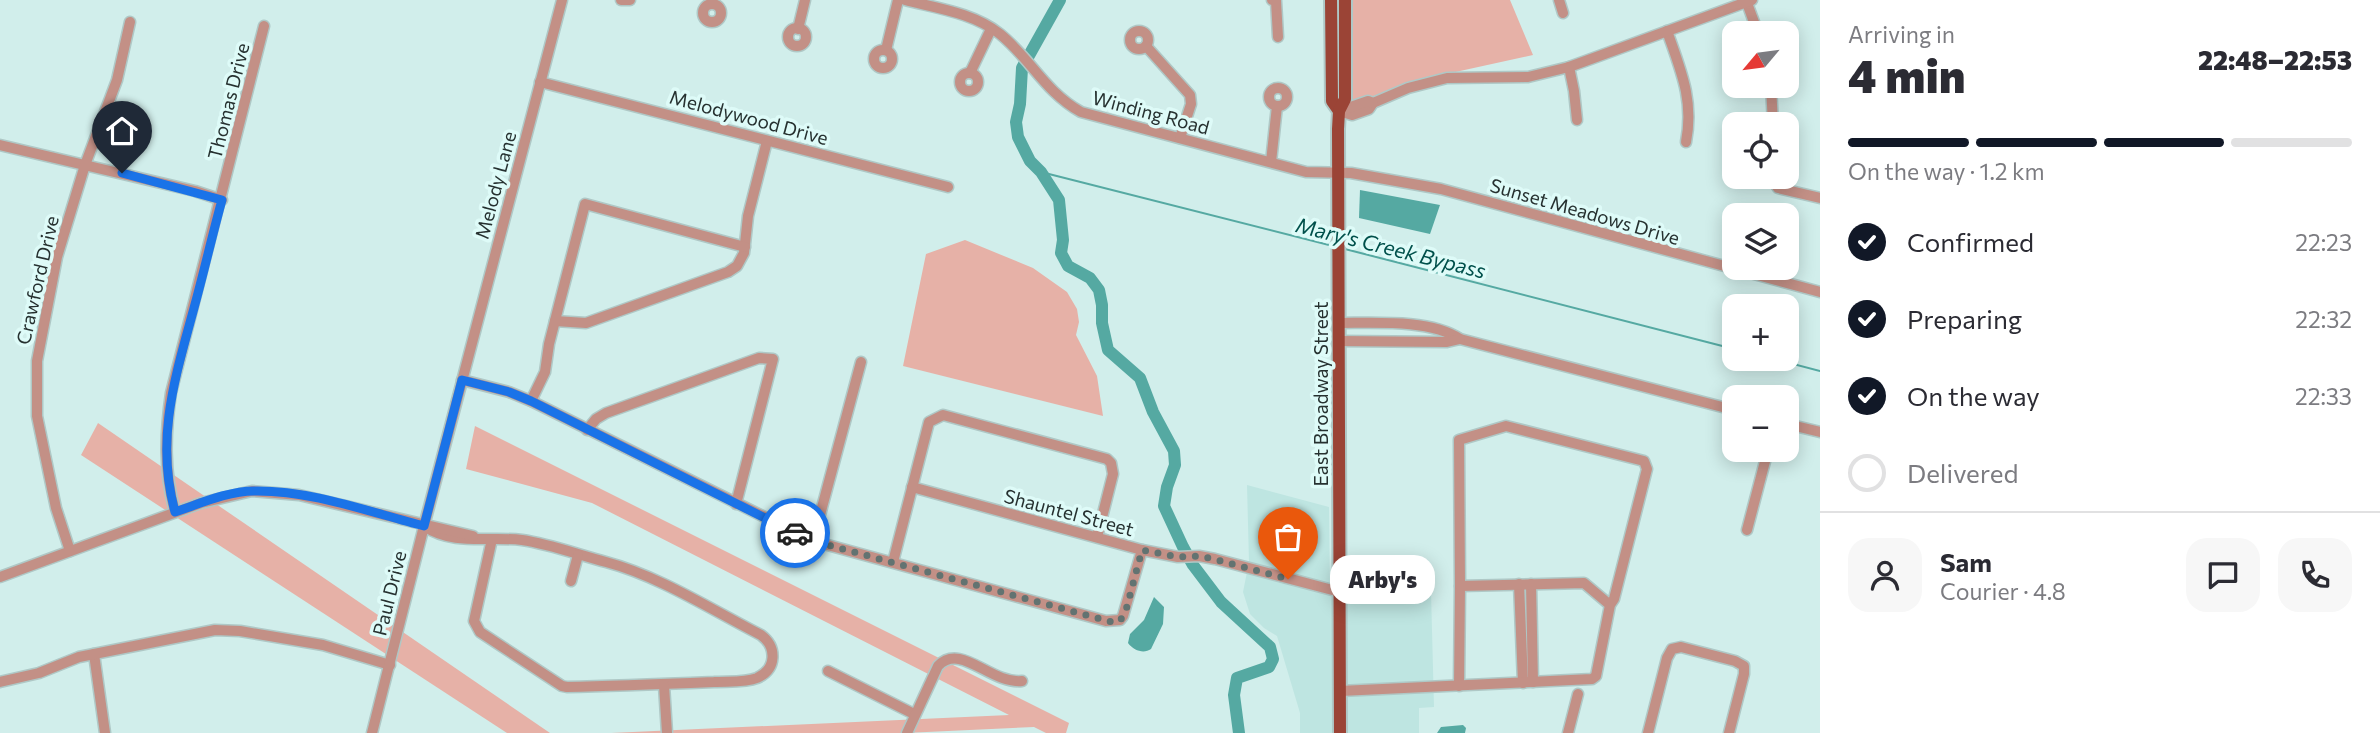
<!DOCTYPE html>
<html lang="en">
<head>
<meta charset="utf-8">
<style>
	:root { --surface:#fff; --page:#f7f7f7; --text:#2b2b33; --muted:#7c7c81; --line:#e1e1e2; --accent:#111827 }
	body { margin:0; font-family:Commissioner,sans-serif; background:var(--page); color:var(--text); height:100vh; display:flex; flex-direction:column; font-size:26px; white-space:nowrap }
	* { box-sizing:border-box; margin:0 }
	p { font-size:23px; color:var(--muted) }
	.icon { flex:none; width:38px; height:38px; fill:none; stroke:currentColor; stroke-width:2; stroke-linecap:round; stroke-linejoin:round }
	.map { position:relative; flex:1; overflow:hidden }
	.drawer { display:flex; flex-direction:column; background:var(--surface); width:560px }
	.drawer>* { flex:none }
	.needle { width:46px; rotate:241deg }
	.tools { position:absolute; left:1722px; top:21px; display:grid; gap:14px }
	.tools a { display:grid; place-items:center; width:77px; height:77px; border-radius:14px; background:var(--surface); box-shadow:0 4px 18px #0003; font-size:35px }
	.pin { position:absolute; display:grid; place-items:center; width:60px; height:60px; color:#fff; margin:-72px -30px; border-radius:50% 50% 50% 0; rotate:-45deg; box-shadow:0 0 7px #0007 }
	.pin .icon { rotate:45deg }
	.courier { position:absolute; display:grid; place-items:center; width:70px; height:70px; margin:-35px; border:5px solid #1a73e8; border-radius:50%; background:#fff; color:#222; box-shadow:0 2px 9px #0007 }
	.bubble { position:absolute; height:49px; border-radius:21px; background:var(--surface); box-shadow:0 4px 18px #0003; font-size:23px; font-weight:800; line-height:49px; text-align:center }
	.overview em { font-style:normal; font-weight:800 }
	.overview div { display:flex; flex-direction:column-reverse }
	.overview { display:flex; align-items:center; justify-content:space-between; height:119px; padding:0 28px }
	h1 { font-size:46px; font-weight:800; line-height:52px }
	.bar { display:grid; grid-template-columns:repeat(4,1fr); gap:10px 7px; align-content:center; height:84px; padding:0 28px }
	.bar i { height:9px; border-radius:5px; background:var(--line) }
	.bar .selected { background:var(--accent) }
	.bar p { grid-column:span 4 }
	.line { display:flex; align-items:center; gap:18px; padding:0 28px; border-top:2px solid var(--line) }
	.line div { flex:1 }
	.round { display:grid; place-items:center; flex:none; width:74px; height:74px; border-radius:21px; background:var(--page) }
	ol { padding:0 28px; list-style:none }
	li { display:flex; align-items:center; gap:21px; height:77px }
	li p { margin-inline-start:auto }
	li .icon { padding:7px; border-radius:50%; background:var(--accent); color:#fff; stroke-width:4 }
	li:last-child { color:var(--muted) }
	li i { width:38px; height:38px; border:4px solid var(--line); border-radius:50% }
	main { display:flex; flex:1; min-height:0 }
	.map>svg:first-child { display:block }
	.built { fill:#bee5e1 }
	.green { fill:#e6b1a7 }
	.water { fill:#55a9a2 }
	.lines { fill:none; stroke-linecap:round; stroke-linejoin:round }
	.stream { stroke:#55a9a2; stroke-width:2 }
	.river { stroke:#55a9a2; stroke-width:12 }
	.minor-casing { stroke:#afc8c6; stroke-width:13 }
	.major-casing { stroke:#afc8c6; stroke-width:16 }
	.minor { stroke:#c39086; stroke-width:10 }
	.major { stroke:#9b4436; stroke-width:12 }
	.done { stroke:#627371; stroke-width:7; stroke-dasharray:0 12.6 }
	.route { stroke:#1a73e8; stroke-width:9 }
	.labels { text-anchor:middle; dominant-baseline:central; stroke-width:7; stroke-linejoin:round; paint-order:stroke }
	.street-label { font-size:19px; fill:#263130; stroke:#defbf8 }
	.water-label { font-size:21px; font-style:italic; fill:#00504b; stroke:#defbf8 }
</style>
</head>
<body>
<main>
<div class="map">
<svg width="1820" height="733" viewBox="0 0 1820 733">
	<rect width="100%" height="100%" fill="#d1eeeb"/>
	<path class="built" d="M1247,485L1329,507L1330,592H1431L1434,707L1419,708V733H1300V713L1277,636L1264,628L1250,614L1243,592L1249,562Z"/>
	<g class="green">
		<path d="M1350,0H1510L1533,55L1419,80L1357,102L1349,98Z"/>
		<path d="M965,240L1033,268L1067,292L1077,309L1079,322L1076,335L1097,376L1103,416L903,366L926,254Z"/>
		<path d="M98,423L550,733H507L81,455Z"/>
		<path d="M475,426L1069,723L1066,733H1046L1034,727L905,733H611L1009,715L592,503L466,469Z"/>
	</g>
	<g class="water">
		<path d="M1360,190L1440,205L1430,234L1359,218Z"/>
		<path d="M1154,597L1164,607L1163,624L1151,649C1144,654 1134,651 1128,643L1130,634L1144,620Z"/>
		<path d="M1463,725L1466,728L1465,733H1437L1441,727Z"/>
	</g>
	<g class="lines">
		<g class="stream">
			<path d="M1041,172L1333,246"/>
			<path d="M1345,249L1734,349"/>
			<path d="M1774,359L1820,371"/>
		</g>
		<path class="river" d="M1060,0L1022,68L1020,104L1016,122L1018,137L1030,161L1041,172L1059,200L1063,240L1061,253L1068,266L1090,278L1099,290L1102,305V323L1108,350L1140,378L1153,412L1174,451L1175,465L1167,487L1164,506L1183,547L1193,565L1221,602L1270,647L1273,659L1269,667L1237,678L1234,695L1239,733"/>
		<defs>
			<g id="minor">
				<path d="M621,0H630"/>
				<path d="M905,0C936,8 974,13 1000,34C1031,59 1044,91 1081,112L1306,172L1351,173L1441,189L1820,292"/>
				<path d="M1272,0L1276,1L1278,37"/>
				<path d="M1559,0L1563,13"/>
				<path d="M1747,3L1758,33"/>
				<circle cx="712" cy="13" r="9"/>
				<circle cx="797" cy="37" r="9"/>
				<path d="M798,29L805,0"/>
				<path d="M1667,31C1681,71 1694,100 1686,142"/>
				<circle cx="1139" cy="40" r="9"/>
				<path d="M1146,46L1190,95L1191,104L1180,138"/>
				<circle cx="883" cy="59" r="9"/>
				<path d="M886,50L898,0"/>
				<path d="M1569,67L1574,91L1577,120"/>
				<path d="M970,73L991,29"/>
				<circle cx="969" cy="82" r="9"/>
				<path d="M540,82L948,187"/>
				<path d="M1771,86L1773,124"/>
				<circle cx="1278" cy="97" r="9"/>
				<path d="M1339,111L1352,115L1369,109L1373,103L1408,88L1447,78L1528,77L1569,67L1752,0"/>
				<path d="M1339,111L1368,101L1373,103"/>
				<path d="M0,145L195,191L222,200"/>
				<path d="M1271,162L1277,106"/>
				<path d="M1771,177L1778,188L1820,198"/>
				<path d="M555,321L586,323L728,272L737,266L744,253L748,216L767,141"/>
				<path d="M1339,323C1374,323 1430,319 1460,339L1734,410"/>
				<path d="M1339,341L1447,342L1460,339"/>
				<path d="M462,380L509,392L531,401L813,541L1106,621L1120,620L1123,616L1142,550"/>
				<path d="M531,401L545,372L549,344L585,204L745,247"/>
				<path d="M1787,424L1820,432"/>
				<path d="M587,430L596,419L606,413L759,358L773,359L736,504"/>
				<path d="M912,487L1142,550L1178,557L1199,556L1215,559L1340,592"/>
				<path d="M175,512C164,472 165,434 171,393L264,26"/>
				<path d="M424,526C454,546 488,536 522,540C550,544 579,555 606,562C659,576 712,610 761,635C777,647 777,669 757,678C745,683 727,681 714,682C665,684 616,686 567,687L562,686L480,632L474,621L492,539"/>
				<path d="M1747,530L1768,450"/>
				<path d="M813,541L861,362"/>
				<path d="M70,551L56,508L37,416V361L57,257L85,165L117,80L130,22"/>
				<path d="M893,562L929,422L943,415L1107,459L1111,463L1113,474L1097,537"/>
				<path d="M0,577L201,503L252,491L299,495L473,536"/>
				<path d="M571,581L578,555"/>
				<path d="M1519,584L1523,683"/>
				<path d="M1531,584L1533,682"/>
				<path d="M94,654L105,733"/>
				<path d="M828,671L914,714"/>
				<path d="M0,682L39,673L79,657L215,630L240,631L323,645L390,665"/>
				<path d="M664,685L667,733"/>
				<path d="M1459,686L1460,586"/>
				<path d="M1340,691L1592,679L1596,676L1610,605L1584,583L1460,586L1459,440L1506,426L1644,461L1647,469L1614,599L1610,605"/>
				<path d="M372,733L424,526L562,0"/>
				<path d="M907,733L938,666C961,642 990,684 1022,681"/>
				<path d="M1568,733L1578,694"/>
				<path d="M1648,733L1667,658L1672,649L1681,647L1735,661L1744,666V674L1729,733"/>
			</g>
			<g id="major">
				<path d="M1331,0L1332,101L1339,111"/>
				<path d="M1340,733L1338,129L1339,111L1345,99V0"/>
			</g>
		</defs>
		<use href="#minor" class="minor-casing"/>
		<use href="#major" class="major-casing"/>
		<use href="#minor" class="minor"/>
		<use href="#major" class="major"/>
	</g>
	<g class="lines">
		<path class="done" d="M795,533L813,541L1112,622L1120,621L1126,610L1142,550L1178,557L1199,556L1214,559L1288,579"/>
		<path class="route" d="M122,173L222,200C212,236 204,272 194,308C175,378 155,439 175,512C199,504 228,491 254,491C311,490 369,512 424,526L462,380L509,392L531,401L795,533"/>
	</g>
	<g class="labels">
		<g class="street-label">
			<text transform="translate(228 101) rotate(-76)">Thomas Drive</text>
			<text transform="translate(1151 112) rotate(15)">Winding Road</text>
			<text transform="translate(749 117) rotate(15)">Melodywood Drive</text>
			<text transform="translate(495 185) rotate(-75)">Melody Lane</text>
			<text transform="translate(1585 211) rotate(16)">Sunset Meadows Drive</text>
			<text transform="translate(37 280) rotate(-77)">Crawford Drive</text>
			<text transform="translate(1320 394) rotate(-90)">East Broadway Street</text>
			<text transform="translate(1069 512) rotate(15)">Shauntel Street</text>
			<text transform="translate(389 593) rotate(-76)">Paul Drive</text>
		</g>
		<g class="water-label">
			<text transform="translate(1391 247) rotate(14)">Mary's Creek Bypass</text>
		</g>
	</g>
</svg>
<div class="tools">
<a><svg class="needle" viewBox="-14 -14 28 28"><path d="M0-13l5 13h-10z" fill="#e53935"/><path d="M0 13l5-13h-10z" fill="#7c7c81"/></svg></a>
<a><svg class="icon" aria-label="locate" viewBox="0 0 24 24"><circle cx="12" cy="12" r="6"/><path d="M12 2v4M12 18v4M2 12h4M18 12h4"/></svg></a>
<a><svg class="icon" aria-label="layers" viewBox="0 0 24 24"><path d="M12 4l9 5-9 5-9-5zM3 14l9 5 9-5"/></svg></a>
<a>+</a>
<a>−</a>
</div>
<div class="pin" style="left:1288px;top:579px;background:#ea580c"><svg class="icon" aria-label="bag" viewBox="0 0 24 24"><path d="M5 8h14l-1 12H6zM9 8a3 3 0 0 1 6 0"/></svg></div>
<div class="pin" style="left:122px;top:173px;background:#1f2937"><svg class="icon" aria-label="home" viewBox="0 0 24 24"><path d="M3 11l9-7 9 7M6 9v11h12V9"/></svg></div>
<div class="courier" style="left:795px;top:533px"><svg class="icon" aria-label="car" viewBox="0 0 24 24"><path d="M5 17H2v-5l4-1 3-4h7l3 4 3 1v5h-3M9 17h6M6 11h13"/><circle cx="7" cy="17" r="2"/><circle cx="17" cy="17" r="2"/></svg></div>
<div class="bubble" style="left:1330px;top:555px;width:105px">Arby's</div>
</div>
<section class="drawer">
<div class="overview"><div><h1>4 min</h1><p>Arriving in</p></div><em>22:48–22:53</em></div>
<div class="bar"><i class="selected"></i><i class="selected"></i><i class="selected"></i><i></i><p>On the way · 1.2 km</p></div>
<ol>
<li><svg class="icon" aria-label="check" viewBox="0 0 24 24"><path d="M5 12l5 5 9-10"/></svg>Confirmed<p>22:23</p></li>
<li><svg class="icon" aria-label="check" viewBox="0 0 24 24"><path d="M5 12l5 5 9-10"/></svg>Preparing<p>22:32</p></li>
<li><svg class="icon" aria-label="check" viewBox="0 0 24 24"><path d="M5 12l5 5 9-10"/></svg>On the way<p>22:33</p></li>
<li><i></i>Delivered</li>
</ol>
<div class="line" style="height:126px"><a class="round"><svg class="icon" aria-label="person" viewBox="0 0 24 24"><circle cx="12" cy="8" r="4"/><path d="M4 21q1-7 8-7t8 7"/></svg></a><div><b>Sam</b><p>Courier · 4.8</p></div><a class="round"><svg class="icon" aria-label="chat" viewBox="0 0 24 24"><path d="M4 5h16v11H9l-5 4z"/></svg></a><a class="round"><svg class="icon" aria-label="phone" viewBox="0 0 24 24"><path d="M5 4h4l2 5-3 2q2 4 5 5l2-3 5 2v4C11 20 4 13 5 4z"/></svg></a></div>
</section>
</main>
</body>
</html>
